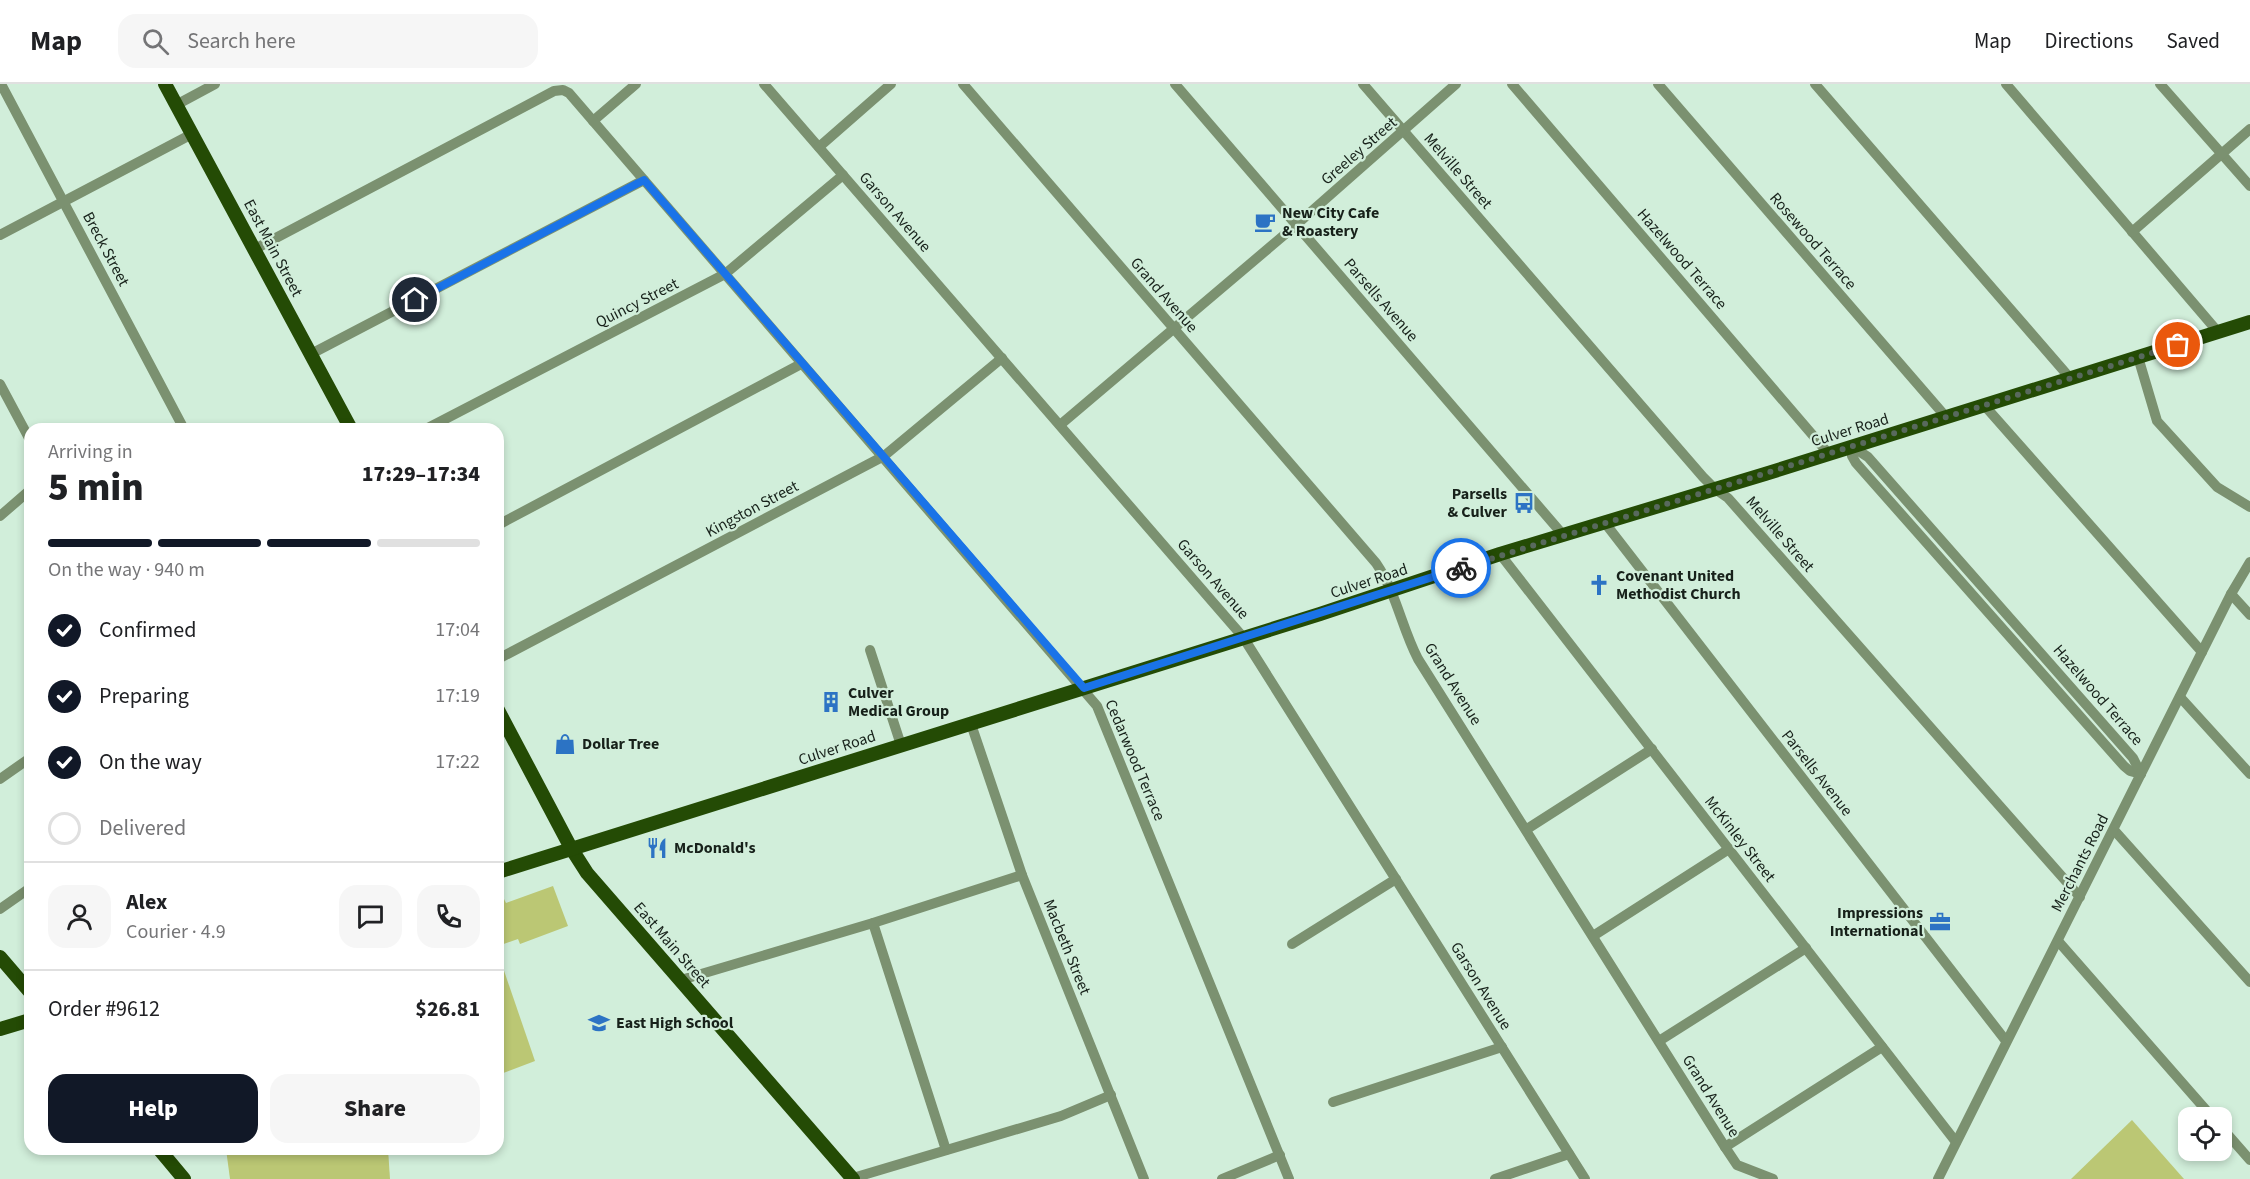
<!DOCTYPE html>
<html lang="en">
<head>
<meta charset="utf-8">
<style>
	:root { --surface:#fff; --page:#f6f6f6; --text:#202124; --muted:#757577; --line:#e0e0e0; --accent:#111827 }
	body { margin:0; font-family:"Source Sans 3",sans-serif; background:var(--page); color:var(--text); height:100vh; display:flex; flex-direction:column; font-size:22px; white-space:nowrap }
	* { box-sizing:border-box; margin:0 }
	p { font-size:20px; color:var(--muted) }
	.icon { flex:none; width:33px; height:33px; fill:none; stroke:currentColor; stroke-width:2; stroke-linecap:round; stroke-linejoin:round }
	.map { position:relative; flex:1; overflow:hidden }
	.side { position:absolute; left:24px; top:339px; width:480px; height:732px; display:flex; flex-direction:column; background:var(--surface); border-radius:18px; box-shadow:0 3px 9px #0003 }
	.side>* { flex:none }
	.buttons { position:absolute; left:2178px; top:1023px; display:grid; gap:12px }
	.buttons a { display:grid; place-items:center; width:54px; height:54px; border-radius:12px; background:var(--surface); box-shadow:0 3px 9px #0003; font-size:30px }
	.pin { position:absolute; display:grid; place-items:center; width:51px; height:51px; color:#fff; margin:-26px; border:3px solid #fff; border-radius:50%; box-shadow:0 2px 6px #0007 }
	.courier { position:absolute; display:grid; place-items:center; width:60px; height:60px; margin:-30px; border:4px solid #1a73e8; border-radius:50%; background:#fff; color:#222; box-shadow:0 2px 8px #0007 }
	.summary em { font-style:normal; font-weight:800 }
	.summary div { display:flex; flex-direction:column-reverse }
	.summary { display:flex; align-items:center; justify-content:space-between; height:102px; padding:0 24px }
	h1 { font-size:39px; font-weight:800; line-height:45px }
	.bar { display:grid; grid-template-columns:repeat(4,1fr); gap:9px 6px; align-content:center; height:72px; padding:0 24px }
	.bar i { height:8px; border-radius:4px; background:var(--line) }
	.bar .on { background:var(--accent) }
	.bar p { grid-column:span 4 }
	.line { display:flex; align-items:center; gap:15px; padding:0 24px; border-top:2px solid var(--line) }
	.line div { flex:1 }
	.round { display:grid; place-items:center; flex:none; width:63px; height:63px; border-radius:18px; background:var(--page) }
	ol { padding:0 24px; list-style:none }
	li { display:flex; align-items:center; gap:18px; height:66px }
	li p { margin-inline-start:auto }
	li .icon { padding:6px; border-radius:50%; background:var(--accent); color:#fff; stroke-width:4 }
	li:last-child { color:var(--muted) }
	li i { width:33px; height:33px; border:3px solid var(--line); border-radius:50% }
	.cta { display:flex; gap:12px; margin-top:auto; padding:12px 24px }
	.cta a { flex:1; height:69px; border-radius:18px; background:var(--accent); color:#fff; font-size:24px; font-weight:800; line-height:69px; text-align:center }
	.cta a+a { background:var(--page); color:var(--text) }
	header { display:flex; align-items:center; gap:36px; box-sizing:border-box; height:84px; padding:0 30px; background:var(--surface); border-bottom:2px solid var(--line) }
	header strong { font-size:28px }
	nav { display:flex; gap:33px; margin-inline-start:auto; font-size:21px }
	.search { width:420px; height:54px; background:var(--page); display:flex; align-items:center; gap:15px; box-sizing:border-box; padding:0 21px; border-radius:18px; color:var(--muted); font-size:22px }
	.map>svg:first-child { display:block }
	.green { fill:#bbc774 }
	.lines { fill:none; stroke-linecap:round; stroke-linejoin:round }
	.minor { stroke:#7b9170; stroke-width:10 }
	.major { stroke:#244b05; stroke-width:14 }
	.done { stroke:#58695d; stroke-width:6; stroke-dasharray:0 10.8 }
	.route { stroke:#1a73e8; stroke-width:8 }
	.labels { text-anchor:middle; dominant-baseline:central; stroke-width:4.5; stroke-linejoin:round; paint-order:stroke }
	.street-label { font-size:16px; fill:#17211a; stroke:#d1eeda }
	.poi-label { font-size:16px; font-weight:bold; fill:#17211a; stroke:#d1eeda; text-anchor:start }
</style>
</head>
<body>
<header>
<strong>Map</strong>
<div class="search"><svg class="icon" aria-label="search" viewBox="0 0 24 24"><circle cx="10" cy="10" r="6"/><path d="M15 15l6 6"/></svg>Search here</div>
<nav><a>Map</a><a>Directions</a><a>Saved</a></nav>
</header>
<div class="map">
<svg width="2250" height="1095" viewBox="0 0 2250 1095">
	<rect width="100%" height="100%" fill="#d1eeda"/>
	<g class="green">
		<path d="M553,802L568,842L520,860L518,855L498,862V817L504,815L506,819Z"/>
		<path d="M498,875H500L535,977L498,991Z"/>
		<path d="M2132,1036L2184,1095H2071Z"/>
		<path d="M226,1065H388L390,1095H230Z"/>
	</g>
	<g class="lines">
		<g class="minor">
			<path d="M1,0L184,345"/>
			<path d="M764,0L1243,553L1585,1095"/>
			<path d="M963,0L1376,479C1397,510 1401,542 1418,575L1725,1063L1737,1081L1773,1095"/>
			<path d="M1175,0L1564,452"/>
			<path d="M1363,0L1703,393L1715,405L1728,414L2080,813"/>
			<path d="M1512,0L1828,369"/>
			<path d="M1658,0L1946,333"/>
			<path d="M1815,0L2070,294"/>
			<path d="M2006,0L2218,248"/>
			<path d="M2160,0L2250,102"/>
			<path d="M176,21L215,0"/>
			<path d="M593,37L636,0"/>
			<path d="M819,63L891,0"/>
			<path d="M2132,148L2250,45"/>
			<path d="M0,151L192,50"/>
			<path d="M255,165L554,7L563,6L569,9L1097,622L1289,1095"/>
			<path d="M311,270L644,96"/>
			<path d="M2138,273L2157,337L2217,403L2250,423"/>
			<path d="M0,300L30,356"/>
			<path d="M1984,321L2202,568"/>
			<path d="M1060,341L1296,141L1456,0"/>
			<path d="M426,345L725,190L843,91"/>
			<path d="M1851,362L1852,372L1856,379L2124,682L2130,687L2141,690"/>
			<path d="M1851,362L1868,373L2133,674L2141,690"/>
			<path d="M0,432L30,406"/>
			<path d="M1605,439L2006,957"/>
			<path d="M498,441L801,280"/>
			<path d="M1500,470L1956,1058"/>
			<path d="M2231,510L2250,531"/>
			<path d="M870,566L901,661"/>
			<path d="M498,575L884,372L1002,274"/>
			<path d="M2180,613L2250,690"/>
			<path d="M971,640L1022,791L1144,1095"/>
			<path d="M0,695L30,674"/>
			<path d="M1527,745L1652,665"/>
			<path d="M2114,746L2250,898"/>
			<path d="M0,825L30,804"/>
			<path d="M873,839L946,1066"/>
			<path d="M1593,852L1729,765"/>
			<path d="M2058,857L2213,1034"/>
			<path d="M1292,860L1396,795"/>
			<path d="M681,896L873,839L1022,791"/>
			<path d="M1659,957L1806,864"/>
			<path d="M1333,1018L1502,963"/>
			<path d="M2222,1044L2250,1076"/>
			<path d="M1725,1063L1882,963"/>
			<path d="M853,1094L1061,1032L1111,1011"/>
			<path d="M1222,1095L1280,1071"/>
			<path d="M1495,1095L1569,1070"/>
			<path d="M1938,1095L2231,510L2250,478"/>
		</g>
		<g class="major">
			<path d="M165,0L351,345"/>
			<path d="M498,626L571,764L587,789L853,1095"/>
			<path d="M498,788L1320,530L1500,470L1765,390L2250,238"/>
			<path d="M0,873L30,908"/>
			<path d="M0,945L30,936"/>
			<path d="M159,1065L184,1095"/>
		</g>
	</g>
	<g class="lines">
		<path class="done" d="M1461,484L2178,261"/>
		<path class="route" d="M415,216L644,96L1084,604L1461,484"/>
	</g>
	<defs>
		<symbol id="cafe-bare" viewBox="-9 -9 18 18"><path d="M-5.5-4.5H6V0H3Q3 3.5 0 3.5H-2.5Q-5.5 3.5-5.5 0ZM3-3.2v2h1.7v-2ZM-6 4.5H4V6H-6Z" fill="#2c73c4" stroke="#d1eeda" stroke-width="2.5" paint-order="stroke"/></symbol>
		<symbol id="bus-bare" viewBox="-9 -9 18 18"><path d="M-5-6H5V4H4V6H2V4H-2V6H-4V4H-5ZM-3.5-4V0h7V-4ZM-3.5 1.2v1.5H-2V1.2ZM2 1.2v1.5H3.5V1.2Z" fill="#2c73c4" stroke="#d1eeda" stroke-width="2.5" paint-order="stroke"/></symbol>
		<symbol id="church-bare" viewBox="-9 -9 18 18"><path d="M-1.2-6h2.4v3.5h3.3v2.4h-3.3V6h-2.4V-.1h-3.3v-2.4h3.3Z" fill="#2c73c4" stroke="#d1eeda" stroke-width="2.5" paint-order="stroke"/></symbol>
		<symbol id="building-bare" viewBox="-9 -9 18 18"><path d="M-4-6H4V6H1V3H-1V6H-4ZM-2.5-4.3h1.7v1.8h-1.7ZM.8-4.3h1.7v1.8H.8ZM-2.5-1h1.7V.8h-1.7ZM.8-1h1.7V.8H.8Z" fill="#2c73c4" stroke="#d1eeda" stroke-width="2.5" paint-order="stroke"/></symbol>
		<symbol id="shop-bare" viewBox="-9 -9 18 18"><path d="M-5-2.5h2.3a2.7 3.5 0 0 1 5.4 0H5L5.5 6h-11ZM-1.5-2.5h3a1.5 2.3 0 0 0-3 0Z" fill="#2c73c4" stroke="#d1eeda" stroke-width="2.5" paint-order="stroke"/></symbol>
		<symbol id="restaurant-bare" viewBox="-9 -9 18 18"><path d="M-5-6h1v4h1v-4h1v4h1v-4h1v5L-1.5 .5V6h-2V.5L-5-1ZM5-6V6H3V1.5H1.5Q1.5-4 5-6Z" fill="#2c73c4" stroke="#d1eeda" stroke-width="2.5" paint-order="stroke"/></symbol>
		<symbol id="office-bare" viewBox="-9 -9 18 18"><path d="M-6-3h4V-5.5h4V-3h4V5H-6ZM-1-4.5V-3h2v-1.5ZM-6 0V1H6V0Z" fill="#2c73c4" stroke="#d1eeda" stroke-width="2.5" paint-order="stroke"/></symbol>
		<symbol id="school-bare" viewBox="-9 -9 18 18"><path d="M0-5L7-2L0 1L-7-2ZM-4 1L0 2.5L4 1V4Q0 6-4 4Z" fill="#2c73c4" stroke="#d1eeda" stroke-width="2.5" paint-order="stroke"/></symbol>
	</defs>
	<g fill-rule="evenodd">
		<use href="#cafe-bare" x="1250" y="123" width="30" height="30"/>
		<use href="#bus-bare" x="1509" y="404" width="30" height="30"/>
		<use href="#church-bare" x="1584" y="486" width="30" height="30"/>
		<use href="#building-bare" x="816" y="603" width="30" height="30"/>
		<use href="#shop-bare" x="550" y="645" width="30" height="30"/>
		<use href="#restaurant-bare" x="642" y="749" width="30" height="30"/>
		<use href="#office-bare" x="1925" y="823" width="30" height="30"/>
		<use href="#school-bare" x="584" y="924" width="30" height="30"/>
	</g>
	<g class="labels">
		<g class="street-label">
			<text transform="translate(1359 67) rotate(-41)">Greeley Street</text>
			<text transform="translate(1458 87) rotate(49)">Melville Street</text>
			<text transform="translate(895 128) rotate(49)">Garson Avenue</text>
			<text transform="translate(1813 157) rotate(49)">Rosewood Terrace</text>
			<text transform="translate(273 164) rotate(62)">East Main Street</text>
			<text transform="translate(106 165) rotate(62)">Breck Street</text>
			<text transform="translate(1682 175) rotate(49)">Hazelwood Terrace</text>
			<text transform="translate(1164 211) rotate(49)">Grand Avenue</text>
			<text transform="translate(1381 216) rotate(49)">Parsells Avenue</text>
			<text transform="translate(637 219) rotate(-27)">Quincy Street</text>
			<text transform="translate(1850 346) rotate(-17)">Culver Road</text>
			<text transform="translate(752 425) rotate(-28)">Kingston Street</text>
			<text transform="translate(1780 450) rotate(49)">Melville Street</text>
			<text transform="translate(1213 495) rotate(49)">Garson Avenue</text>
			<text transform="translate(1369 497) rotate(-18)">Culver Road</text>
			<text transform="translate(1453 600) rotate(58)">Grand Avenue</text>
			<text transform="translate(2098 611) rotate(49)">Hazelwood Terrace</text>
			<text transform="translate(837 664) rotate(-18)">Culver Road</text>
			<text transform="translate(1135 676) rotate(67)">Cedarwood Terrace</text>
			<text transform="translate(1817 689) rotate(52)">Parsells Avenue</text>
			<text transform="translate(1740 755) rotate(52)">McKinley Street</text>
			<text transform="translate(2080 779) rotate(-63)">Merchants Road</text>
			<text transform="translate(672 861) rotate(49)">East Main Street</text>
			<text transform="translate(1067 863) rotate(68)">Macbeth Street</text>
			<text transform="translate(1481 902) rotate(58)">Garson Avenue</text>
			<text transform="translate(1711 1012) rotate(58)">Grand Avenue</text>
		</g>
		<g class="poi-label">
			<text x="1282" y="129">New City Cafe<tspan x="1282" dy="18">&amp; Roastery</tspan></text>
			<text x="1507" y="410" text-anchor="end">Parsells<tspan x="1507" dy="18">&amp; Culver</tspan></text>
			<text x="1616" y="492">Covenant United<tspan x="1616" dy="18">Methodist Church</tspan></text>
			<text x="848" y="609">Culver<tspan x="848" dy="18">Medical Group</tspan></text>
			<text x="582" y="660">Dollar Tree</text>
			<text x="674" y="764">McDonald's</text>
			<text x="1923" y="829" text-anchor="end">Impressions<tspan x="1923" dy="18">International</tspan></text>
			<text x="616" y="939">East High School</text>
		</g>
	</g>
</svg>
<div class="buttons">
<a><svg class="icon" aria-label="locate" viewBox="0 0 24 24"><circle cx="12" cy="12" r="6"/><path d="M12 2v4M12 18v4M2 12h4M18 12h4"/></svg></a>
</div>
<div class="pin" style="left:2178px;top:261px;background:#ea580c"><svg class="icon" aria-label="bag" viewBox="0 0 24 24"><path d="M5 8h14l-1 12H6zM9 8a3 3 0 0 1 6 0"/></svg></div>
<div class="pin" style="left:415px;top:216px;background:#1f2937"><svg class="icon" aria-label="home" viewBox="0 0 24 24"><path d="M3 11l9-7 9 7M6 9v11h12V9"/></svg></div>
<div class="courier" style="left:1461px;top:484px"><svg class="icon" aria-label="bike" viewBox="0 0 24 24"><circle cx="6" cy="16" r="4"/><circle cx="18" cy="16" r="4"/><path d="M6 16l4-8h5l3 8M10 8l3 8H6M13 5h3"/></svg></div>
<section class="side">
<div class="summary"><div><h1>5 min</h1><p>Arriving in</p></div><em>17:29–17:34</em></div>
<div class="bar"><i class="on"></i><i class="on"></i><i class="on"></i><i></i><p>On the way · 940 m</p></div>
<ol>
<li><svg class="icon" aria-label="check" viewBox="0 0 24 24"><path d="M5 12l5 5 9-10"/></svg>Confirmed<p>17:04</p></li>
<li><svg class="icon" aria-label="check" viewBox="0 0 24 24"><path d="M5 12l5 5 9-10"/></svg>Preparing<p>17:19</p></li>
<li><svg class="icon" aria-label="check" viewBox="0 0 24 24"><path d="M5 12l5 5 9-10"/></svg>On the way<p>17:22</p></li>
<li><i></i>Delivered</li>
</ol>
<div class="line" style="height:108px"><a class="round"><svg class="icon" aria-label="person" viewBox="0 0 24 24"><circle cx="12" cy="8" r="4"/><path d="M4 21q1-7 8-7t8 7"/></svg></a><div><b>Alex</b><p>Courier · 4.9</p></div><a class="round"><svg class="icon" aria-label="chat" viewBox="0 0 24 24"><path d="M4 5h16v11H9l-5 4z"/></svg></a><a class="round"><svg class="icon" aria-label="phone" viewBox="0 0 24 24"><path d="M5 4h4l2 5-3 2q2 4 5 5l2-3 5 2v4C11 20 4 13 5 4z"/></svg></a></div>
<div class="line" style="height:78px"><div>Order #9612</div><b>$26.81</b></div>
<div class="cta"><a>Help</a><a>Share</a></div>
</section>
</div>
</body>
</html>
